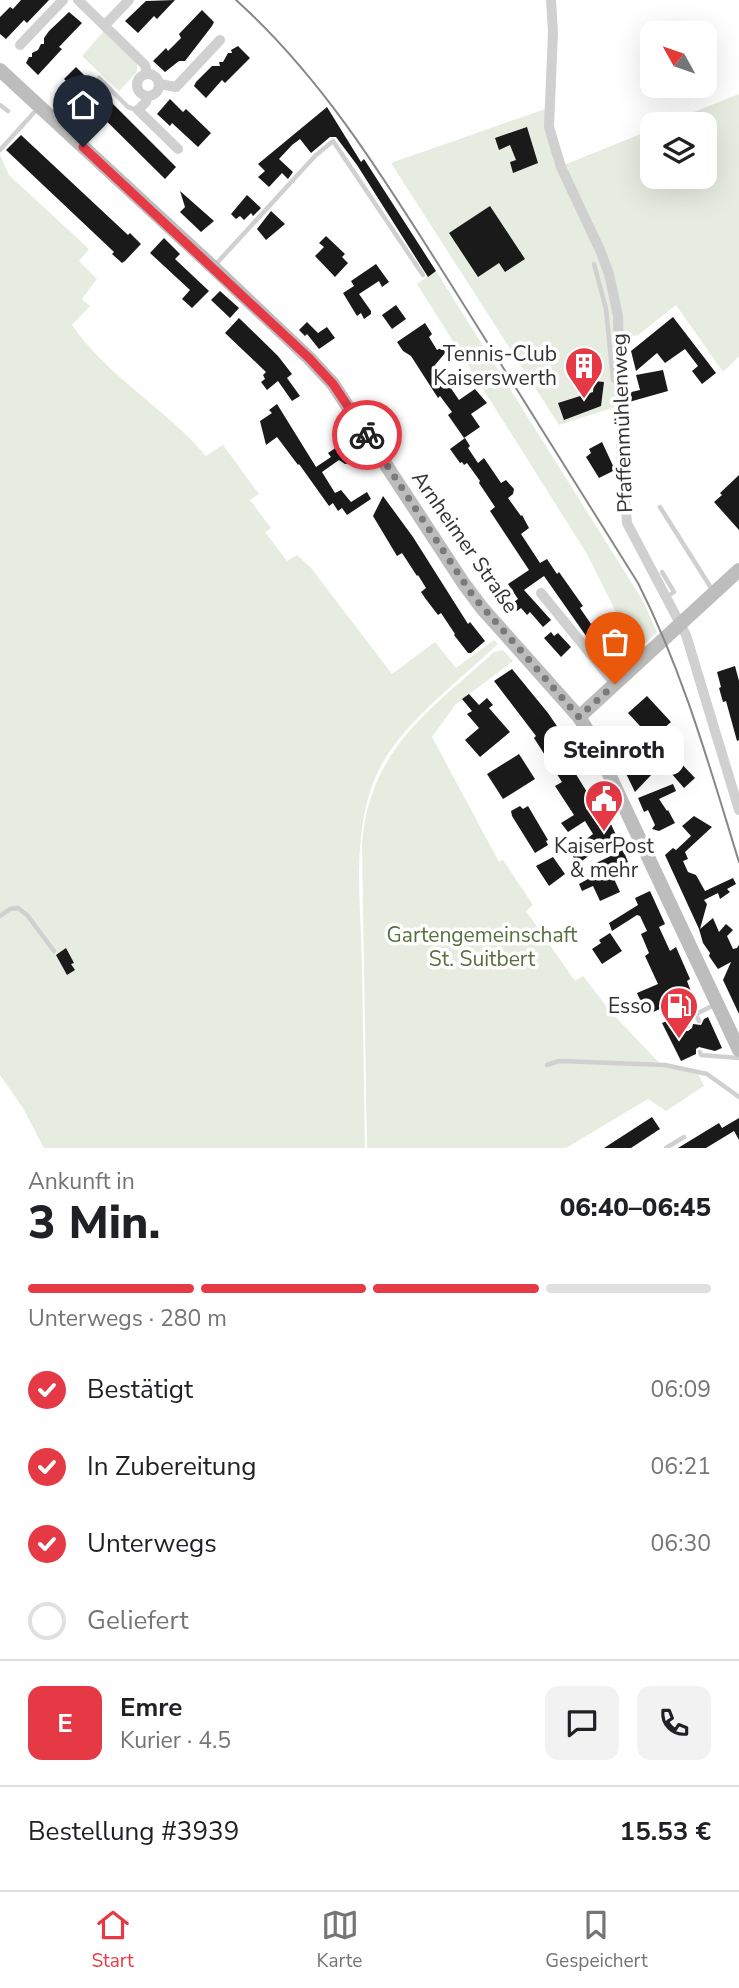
<!DOCTYPE html>
<html lang="de">
<head>
<meta charset="utf-8">
<style>
	:root { --surface:#fff; --page:#f2f2f2; --text:#202124; --muted:#757577; --line:#e0e0e0; --accent:#e63946 }
	body { margin:0; font-family:"Nunito Sans",sans-serif; background:var(--page); color:var(--text); height:100vh; display:flex; flex-direction:column; font-size:26px; white-space:nowrap }
	* { box-sizing:border-box; margin:0 }
	p { font-size:23px; color:var(--muted) }
	.icon { flex:none; width:38px; height:38px; fill:none; stroke:currentColor; stroke-width:2; stroke-linecap:round; stroke-linejoin:round }
	.map { position:relative; height:1148px; overflow:hidden }
	.side { display:flex; flex-direction:column; background:var(--surface); flex:1 }
	.side>* { flex:none }
	.needle { width:46px; rotate:310deg }
	.controls { position:absolute; left:640px; top:21px; display:grid; gap:14px }
	.controls a { display:grid; place-items:center; width:77px; height:77px; border-radius:14px; background:var(--surface); box-shadow:0 7px 28px #0002; font-size:35px }
	.pin { position:absolute; display:grid; place-items:center; width:60px; height:60px; color:#fff; margin:-72px -30px; border-radius:50% 50% 50% 0; rotate:-45deg; box-shadow:0 0 7px #0007 }
	.pin .icon { rotate:45deg }
	.courier { position:absolute; display:grid; place-items:center; width:70px; height:70px; margin:-35px; border:5px solid #e63946; border-radius:50%; background:#fff; color:#222; box-shadow:0 2px 9px #0007 }
	.bubble { position:absolute; height:49px; border-radius:14px; background:var(--surface); box-shadow:0 7px 28px #0002; font-size:23px; font-weight:800; line-height:49px; text-align:center }
	.overview em { font-style:normal; font-weight:800 }
	.overview div { display:flex; flex-direction:column-reverse }
	.overview { display:flex; align-items:center; justify-content:space-between; height:119px; padding:0 28px }
	h1 { font-size:46px; font-weight:800; line-height:52px }
	.bar { display:grid; grid-template-columns:repeat(4,1fr); gap:10px 7px; align-content:center; height:84px; padding:0 28px }
	.bar i { height:9px; border-radius:5px; background:var(--line) }
	.bar .selected { background:var(--accent) }
	.bar p { grid-column:span 4 }
	.line { display:flex; align-items:center; gap:18px; padding:0 28px; border-top:2px solid var(--line) }
	.line div { flex:1 }
	.round { display:grid; place-items:center; flex:none; width:74px; height:74px; border-radius:14px; background:var(--page) }
	ol { padding:0 28px; list-style:none }
	li { display:flex; align-items:center; gap:21px; height:77px }
	li p { margin-inline-start:auto }
	li .icon { padding:7px; border-radius:50%; background:var(--accent); color:#fff; stroke-width:4 }
	li:last-child { color:var(--muted) }
	li i { width:38px; height:38px; border:4px solid var(--line); border-radius:50% }
	.dock { display:flex; justify-content:space-around; align-items:center; height:98px; border-top:2px solid var(--line); background:var(--surface); font-size:19px; color:var(--muted) }
	.dock a { display:grid; justify-items:center; gap:4px }
	.dock .selected { color:var(--accent) }
	.map>svg:first-child { display:block }
	.green { fill:#e6ecdf }
	.building { fill:#1a1a1a }
	.lines { fill:none; stroke-linecap:round; stroke-linejoin:round }
	.service { stroke:#d0d0d0; stroke-width:4.5 }
	.minor { stroke:#d0d0d0; stroke-width:10 }
	.secondary { stroke:#bdbdbd; stroke-width:14 }
	.tram { stroke:#888; stroke-width:2 }
	.done { stroke:#7a7a7a; stroke-width:7; stroke-dasharray:0 12.6 }
	.route { stroke:#e63946; stroke-width:9 }
	.labels { text-anchor:middle; dominant-baseline:central; stroke-width:7; stroke-linejoin:round; paint-order:stroke }
	.poi-label { font-size:21px; fill:#333; stroke:#fff; text-anchor:end }
	.street-label { font-size:21px; fill:#333; stroke:#fff }
	.park-label { font-size:21px; fill:#56703f; stroke:#fff }
</style>
</head>
<body>
<div class="map">
<svg width="739" height="1148" viewBox="0 0 739 1148">
	<rect width="100%" height="100%" fill="#fff"/>
	<g class="green">
		<path d="M104,31L137,61V72L119,91L82,56Z"/>
		<path d="M739,94V356L723,372L676,305L638,335L623,338C621,276 593,220 564,165L653,129V177H705V124H664Z"/>
		<path d="M545,109C545,163 581,205 599,253C618,305 616,352 618,406L559,425L391,163Z"/>
		<path d="M0,155L9,175L89,249L79,261L97,279L82,299L90,306L72,325C108,377 165,408 206,456L223,445L259,494L250,500L271,528L265,532L287,561L297,555L311,568L392,674L435,642L456,668L494,640L498,644C461,679 408,719 383,762C349,822 361,900 362,967C363,1027 364,1088 365,1148H44L23,1108L0,1075Z"/>
		<path d="M436,271L643,601L657,632L636,652L587,554L417,284Z"/>
		<path d="M503,650L513,661L455,705L432,737L499,862L503,860L533,905L526,911L575,981L583,976L610,1011L662,1066L698,1074L704,1086L666,1111L648,1099L566,1148H367L362,843C370,749 429,711 494,652Z"/>
	</g>
	<g class="building">
		<path d="M21,0H49L27,23L24,20L6,39L0,34V17L10,7L13,9Z"/>
		<path d="M175,0L157,19L154,16L138,33L125,21L146,1Z"/>
		<path d="M202,10L214,22L212,26L185,61H179L165,72L153,61L166,48L168,51L181,38L179,34Z"/>
		<path d="M69,12L82,23L59,47L62,49L38,75L26,63L29,57H32V53L38,50L41,44H44V38L49,31Z"/>
		<path d="M238,46L250,58L225,83L222,80L206,98L194,86L196,82L212,66H220L219,62H223L228,53H232L231,50Z"/>
		<path d="M76,67L176,167L165,179L64,79Z"/>
		<path d="M170,99L183,112L186,109L211,133L198,147L172,123L170,126L157,114Z"/>
		<path d="M327,107L361,162L364,159L436,271L428,277L357,165L336,137H330L311,153L300,139L292,145L279,159L293,172L288,179L282,173L269,187L258,177L265,171L258,164Z"/>
		<path d="M527,127L538,163L513,173L510,162L516,160L510,145L499,150L495,138Z"/>
		<path d="M21,135L128,235L130,233L141,244L125,261L122,263L112,254L114,252L6,150Z"/>
		<path d="M180,191L214,221L201,232L180,212L185,207Z"/>
		<path d="M247,195L261,208L253,216L251,213L244,220L240,216L236,219L231,214Z"/>
		<path d="M490,206L525,259L505,272L499,263L478,277L449,233Z"/>
		<path d="M271,211L285,224L266,240L257,229Z"/>
		<path d="M326,236L345,254L342,257L348,263L335,277L315,256L324,247L319,243Z"/>
		<path d="M164,238L180,254L175,259L209,291L192,308L182,299L190,290L150,253Z"/>
		<path d="M376,264L389,282L382,287L379,281L359,294L371,311V314L364,319L361,313L357,316L343,293L354,286L351,281Z"/>
		<path d="M220,291L239,308L230,318L211,300Z"/>
		<path d="M396,305L406,319L392,329L382,315Z"/>
		<path d="M673,317L716,373L702,384L692,371L698,366L685,349L665,363L657,353L636,371L631,351Z"/>
		<path d="M239,318L278,356L292,374L287,378L300,396L292,401L278,381L267,390L261,382L265,379L263,375L266,372L225,333Z"/>
		<path d="M307,322L318,333L327,327L335,338L319,349L307,334L305,336L299,330Z"/>
		<path d="M425,323L432,334L429,337L437,350L441,348L446,352L435,365L459,400L475,389L487,403L471,414L480,427L464,438L448,415L452,412L440,396L438,398L411,356L403,351L397,342Z"/>
		<path d="M663,370L668,391L629,402L627,393L640,390L636,375Z"/>
		<path d="M594,381L604,382L601,406L564,420L558,403L593,392Z"/>
		<path d="M277,404L316,467L331,457L328,453L343,443L346,448L350,445L362,463L355,468L352,463L345,464L339,460L322,472L335,493L341,490L351,502L367,492L371,499L347,515L342,508L338,511L333,503L329,506L299,464L298,465L277,437L266,445L260,421L272,413L269,410Z"/>
		<path d="M465,438L470,446L468,448L478,463L484,458L501,483L506,480L514,489L513,494L508,498L521,516L522,515L529,528L521,534L540,563L547,559L557,574L559,572L583,606L580,608L591,624L596,621L608,637L610,648L617,656L609,663L591,643L544,576L524,590L551,620L543,627L530,612L527,615L521,608L517,611L511,604L518,599L508,584L529,570L490,511L495,507L479,483L480,481L467,463L464,465L462,462L460,463L450,449Z"/>
		<path d="M602,442L615,470L599,478L586,457L591,453L589,449Z"/>
		<path d="M739,475V530L714,502L722,495L720,493Z"/>
		<path d="M383,496L413,537L468,624L470,622L485,641L471,653H468L454,635L455,634L441,613L438,615L425,598L421,592L426,588L418,575L417,576L402,553L397,556L373,516Z"/>
		<path d="M551,632L554,636L558,633L571,647L561,657L544,638Z"/>
		<path d="M735,666L739,681V740L737,741L726,701L723,702L719,688L721,687L717,672Z"/>
		<path d="M512,669L548,713L580,760L571,766L593,802L599,798L616,835L578,864L570,852L593,834L585,821L568,832L561,823L574,815L555,786L562,782L534,738L536,736L494,681Z"/>
		<path d="M469,694L479,705L487,698L493,705L489,708L510,732L480,757L465,740L479,728L467,714L472,711L462,699Z"/>
		<path d="M647,696L671,722L655,736L660,742L650,750L633,732L640,726L628,713Z"/>
		<path d="M625,748L654,772L635,792L616,753Z"/>
		<path d="M519,754L535,779L503,799L487,774Z"/>
		<path d="M675,757L695,778L684,788L665,766Z"/>
		<path d="M673,784L676,791L659,799L667,811L668,810L675,823L659,831L652,829L655,825L648,810L644,812L638,798Z"/>
		<path d="M520,806L523,809L528,806L548,840L546,841L548,845L535,853L512,816L511,811Z"/>
		<path d="M694,816L712,827L685,852L688,859L683,861L688,872L696,875L705,891L733,878L736,884L727,889L730,892L720,899L718,893L704,900L707,904L700,929L713,918L719,932L726,924L733,930L727,936L733,949L737,948L739,945V1014L723,980L731,962L718,969L709,956L710,953L703,943L699,929L665,855L673,848L676,850L691,836L682,826Z"/>
		<path d="M623,850L628,862L610,870L620,892L600,901L593,886L582,891L579,884L595,875L590,866Z"/>
		<path d="M553,857L565,874L549,886L536,866Z"/>
		<path d="M650,891L665,924L659,927L670,951L676,947L690,979L687,981L692,994L647,1015L637,993L658,984L645,956L649,953L641,934L647,931L640,916L637,915L612,931L609,923L638,905L635,898Z"/>
		<path d="M610,933L622,951L602,964L592,949L601,943L599,940Z"/>
		<path d="M66,948L74,963L71,964L75,970L67,975L56,955Z"/>
		<path d="M708,1017L722,1048L715,1051L699,1047L696,1049V1054L681,1061L662,1023L675,1018L681,1030L688,1031L692,1028L693,1024L701,1025L704,1019Z"/>
		<path d="M652,1117L660,1129L631,1148H604Z"/>
		<path d="M739,1118V1140L734,1131L706,1148H678L719,1123L722,1128Z"/>
	</g>
	<g class="lines">
		<g class="service">
			<path d="M99,78L128,107L137,110"/>
			<path d="M0,105L8,111"/>
			<path d="M0,150L39,107"/>
			<path d="M216,264L315,156L333,141L423,275"/>
			<path d="M594,264L606,309L613,380L620,385"/>
			<path d="M660,507L713,591"/>
			<path d="M662,572L674,592L668,596"/>
			<path d="M0,916L10,909L18,908L27,915L54,951"/>
			<path d="M699,1021L696,1014L716,1004"/>
			<path d="M688,1026L685,1019L696,1014"/>
			<path d="M700,1052L701,1055L739,1058"/>
			<path d="M547,1065L559,1061L665,1065L707,1074L739,1097"/>
			<path d="M666,1148L684,1137"/>
		</g>
		<g class="minor">
			<path d="M78,0L145,65L147,73"/>
			<path d="M551,0L553,32L549,127L561,167L600,250L609,274L618,316L622,469L627,523L686,635L739,810"/>
			<path d="M105,25L129,0"/>
			<path d="M20,45L63,0"/>
			<circle cx="148" cy="85" r="11"/>
			<path d="M160,84L176,87L220,40"/>
			<path d="M147,96L146,102L138,110L178,149"/>
			<path d="M541,593L615,684"/>
		</g>
		<g class="secondary">
			<path d="M0,70L213,267L310,359L333,384L464,584L482,608L579,717L591,736L739,1050"/>
			<path d="M579,717L739,570"/>
		</g>
		<path class="tram" d="M236,0C326,81 388,185 452,286C514,385 576,484 638,583C684,674 709,765 739,862"/>
	</g>
	<g class="lines">
		<path class="done" d="M367,435L473,596L579,717L615,684"/>
		<path class="route" d="M83,147L310,359L333,384L367,435"/>
	</g>
	<defs>
		<symbol id="building-pin" viewBox="-11 -11 22 30"><path d="M0 17L-7.5 6A9.5 9.5 0 1 1 7.5 6Z" fill="#e63946" stroke="#fff"/><path d="M-4-6H4V6H1V3H-1V6H-4ZM-2.5-4.3h1.7v1.8h-1.7ZM.8-4.3h1.7v1.8H.8ZM-2.5-1h1.7V.8h-1.7ZM.8-1h1.7V.8H.8Z" fill="#fff"/></symbol>
		<symbol id="civic-pin" viewBox="-11 -11 22 30"><path d="M0 17L-7.5 6A9.5 9.5 0 1 1 7.5 6Z" fill="#e63946" stroke="#fff"/><path d="M-.6-6.5H3V-4.5H.6V-3L4-1V1h2V6H-6V1h2V-1L-.6-3ZM-1.2 2.5V6h2.4V2.5Z" fill="#fff"/></symbol>
		<symbol id="fuel-pin" viewBox="-11 -11 22 30"><path d="M0 17L-7.5 6A9.5 9.5 0 1 1 7.5 6Z" fill="#e63946" stroke="#fff"/><path d="M-5.5-6h7V0h2V4h1.3V-2.5L3-4.5l.8-.8L6-3V5H2.5V1h-1V6h-7ZM-4.2-4.7v3.2H.2V-4.7Z" fill="#fff"/></symbol>
	</defs>
	<g fill-rule="evenodd">
		<use href="#building-pin" x="562" y="344" width="44" height="60"/>
		<use href="#civic-pin" x="582" y="777" width="44" height="60"/>
		<use href="#fuel-pin" x="657" y="984" width="44" height="60"/>
	</g>
	<g class="labels">
		<g class="poi-label">
			<text x="557" y="354">Tennis-Club<tspan x="557" dy="24">Kaiserswerth</tspan></text>
			<text x="604" y="846" text-anchor="middle">KaiserPost<tspan x="604" dy="24">&amp; mehr</tspan></text>
			<text x="652" y="1006">Esso</text>
		</g>
		<g class="street-label">
			<text transform="translate(622 423) rotate(-92)">Pfaffenmühlenweg</text>
			<text transform="translate(465 542) rotate(55)">Arnheimer Straße</text>
		</g>
		<g class="park-label">
			<text x="482" y="935">Gartengemeinschaft<tspan x="482" dy="24">St. Suitbert</tspan></text>
		</g>
	</g>
</svg>
<div class="controls">
<a><svg class="needle" viewBox="-14 -14 28 28"><path d="M0-13l5 13h-10z" fill="#e53935"/><path d="M0 13l5-13h-10z" fill="#757577"/></svg></a>
<a><svg class="icon" aria-label="layers" viewBox="0 0 24 24"><path d="M12 4l9 5-9 5-9-5zM3 14l9 5 9-5"/></svg></a>
</div>
<div class="pin" style="left:615px;top:684px;background:#ea580c"><svg class="icon" aria-label="bag" viewBox="0 0 24 24"><path d="M5 8h14l-1 12H6zM9 8a3 3 0 0 1 6 0"/></svg></div>
<div class="pin" style="left:83px;top:147px;background:#1f2937"><svg class="icon" aria-label="home" viewBox="0 0 24 24"><path d="M3 11l9-7 9 7M6 9v11h12V9"/></svg></div>
<div class="courier" style="left:367px;top:435px"><svg class="icon" aria-label="bike" viewBox="0 0 24 24"><circle cx="6" cy="16" r="4"/><circle cx="18" cy="16" r="4"/><path d="M6 16l4-8h5l3 8M10 8l3 8H6M13 5h3"/></svg></div>
<div class="bubble" style="left:544px;top:726px;width:140px">Steinroth</div>
</div>
<section class="side">
<div class="overview"><div><h1>3 Min.</h1><p>Ankunft in</p></div><em>06:40–06:45</em></div>
<div class="bar"><i class="selected"></i><i class="selected"></i><i class="selected"></i><i></i><p>Unterwegs · 280 m</p></div>
<ol>
<li><svg class="icon" aria-label="check" viewBox="0 0 24 24"><path d="M5 12l5 5 9-10"/></svg>Bestätigt<p>06:09</p></li>
<li><svg class="icon" aria-label="check" viewBox="0 0 24 24"><path d="M5 12l5 5 9-10"/></svg>In Zubereitung<p>06:21</p></li>
<li><svg class="icon" aria-label="check" viewBox="0 0 24 24"><path d="M5 12l5 5 9-10"/></svg>Unterwegs<p>06:30</p></li>
<li><i></i>Geliefert</li>
</ol>
<div class="line" style="height:126px"><b class="round" style="background:var(--accent);color:#fff">E</b><div><b>Emre</b><p>Kurier · 4.5</p></div><a class="round"><svg class="icon" aria-label="chat" viewBox="0 0 24 24"><path d="M4 5h16v11H9l-5 4z"/></svg></a><a class="round"><svg class="icon" aria-label="phone" viewBox="0 0 24 24"><path d="M5 4h4l2 5-3 2q2 4 5 5l2-3 5 2v4C11 20 4 13 5 4z"/></svg></a></div>
<div class="line" style="height:91px"><div>Bestellung #3939</div><b>15.53 €</b></div>
</section>
<nav class="dock">
<a class="selected"><svg class="icon" aria-label="home" viewBox="0 0 24 24"><path d="M3 11l9-7 9 7M6 9v11h12V9"/></svg>Start</a>
<a><svg class="icon" aria-label="map" viewBox="0 0 24 24"><path d="M3 6l6-2 6 2 6-2v14l-6 2-6-2-6 2zM9 4v14M15 6v14"/></svg>Karte</a>
<a><svg class="icon" aria-label="saved" viewBox="0 0 24 24"><path d="M7 4h10v16l-5-4-5 4z"/></svg>Gespeichert</a>
</nav>
</body>
</html>
